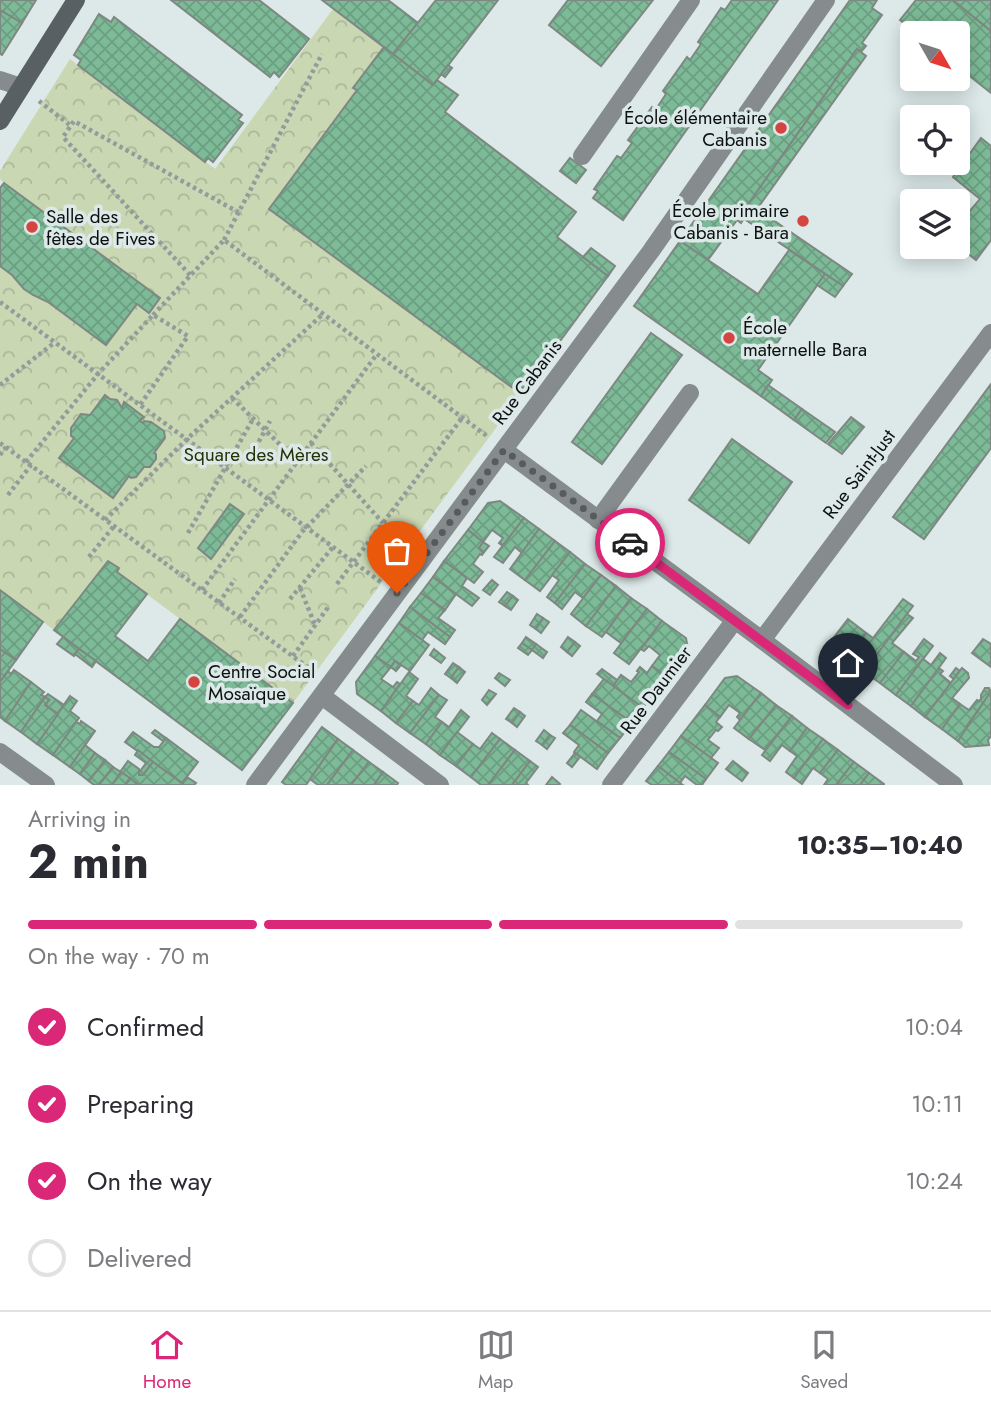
<!DOCTYPE html>
<html lang="en">
<head>
<meta charset="utf-8">
<style>
	:root { --surface:#fff; --page:#f7f7f7; --text:#2b2b33; --muted:#7c7c81; --line:#e1e1e2; --accent:#db2777 }
	body { margin:0; font-family:Jost,sans-serif; background:var(--page); color:var(--text); height:100vh; display:flex; flex-direction:column; font-size:26px; white-space:nowrap }
	* { box-sizing:border-box; margin:0 }
	p { font-size:23px; color:var(--muted) }
	.icon { flex:none; width:38px; height:38px; fill:none; stroke:currentColor; stroke-width:2; stroke-linecap:round; stroke-linejoin:round }
	.map { position:relative; height:785px; overflow:hidden }
	.drawer { display:flex; flex-direction:column; background:var(--surface); flex:1 }
	.drawer>* { flex:none }
	.needle { width:46px; rotate:129deg }
	.controls { position:absolute; left:900px; top:21px; display:grid; gap:14px }
	.controls a { display:grid; place-items:center; width:70px; height:70px; border-radius:7px; background:var(--surface); box-shadow:0 4px 18px #0003; font-size:35px }
	.pin { position:absolute; display:grid; place-items:center; width:60px; height:60px; color:#fff; margin:-72px -30px; border-radius:50% 50% 50% 0; rotate:-45deg; box-shadow:0 0 7px #0007 }
	.pin .icon { rotate:45deg }
	.courier { position:absolute; display:grid; place-items:center; width:70px; height:70px; margin:-35px; border:5px solid #db2777; border-radius:50%; background:#fff; color:#222; box-shadow:0 2px 9px #0007 }
	.summary em { font-style:normal; font-weight:700 }
	.summary div { display:flex; flex-direction:column-reverse }
	.summary { display:flex; align-items:center; justify-content:space-between; height:119px; padding:0 28px }
	h1 { font-size:46px; font-weight:700; line-height:52px }
	.bar { display:grid; grid-template-columns:repeat(4,1fr); gap:10px 7px; align-content:center; height:84px; padding:0 28px }
	.bar i { height:9px; border-radius:5px; background:var(--line) }
	.bar .active { background:var(--accent) }
	.bar p { grid-column:span 4 }
	ol { padding:0 28px; list-style:none }
	li { display:flex; align-items:center; gap:21px; height:77px }
	li p { margin-inline-start:auto }
	li .icon { padding:7px; border-radius:50%; background:var(--accent); color:#fff; stroke-width:4 }
	li:last-child { color:var(--muted) }
	li i { width:38px; height:38px; border:4px solid var(--line); border-radius:50% }
	.dock { display:flex; justify-content:space-around; align-items:center; height:98px; border-top:2px solid var(--line); background:var(--surface); font-size:19px; color:var(--muted) }
	.dock a { display:grid; justify-items:center; gap:4px }
	.dock .active { color:var(--accent) }
	.map>svg:first-child { display:block }
	.park { fill:url(#park-crowns) }
	.building { fill:url(#building-cross-hatch); stroke:#7e8882; stroke-width:2 }
	.lines { fill:none; stroke-linecap:round; stroke-linejoin:round }
	.path { stroke:#929c9b; stroke-width:4.5; stroke-dasharray:3.5 3.5; stroke-linecap:butt }
	.street { stroke:#868b8d; stroke-width:18 }
	.secondary { stroke:#596063; stroke-width:18 }
	.done { stroke:#555d5c; stroke-width:7; stroke-dasharray:0 12.6 }
	.route { stroke:#db2777; stroke-width:9 }
	.poi-dot { fill:#d44542; stroke:#dce9e8; stroke-width:2.5 }
	.labels { text-anchor:middle; dominant-baseline:central; stroke-width:7; stroke-linejoin:round; paint-order:stroke }
	.poi-label { font-size:19px; fill:#0c1110; stroke:#dce9e8; text-anchor:start }
	.street-label { font-size:19px; fill:#0c1110; stroke:#dce9e8 }
	.park-label { font-size:19px; fill:#243206; stroke:#dce9e8 }
</style>
</head>
<body>
<div class="map">
<svg width="991" height="785" viewBox="0 0 991 785">
	<defs>
		<pattern id="park-crowns" width="20" height="18" patternUnits="userSpaceOnUse" patternTransform="scale(1.75)"><rect width="20" height="18" fill="#c9d7b3"/><path d="M2 6a3 3 0 1 1 6 0M12 15a3 3 0 1 1 6 0" fill="none" stroke="#abb899"/></pattern>
		<pattern id="building-cross-hatch" width="8" height="8" patternUnits="userSpaceOnUse" patternTransform="scale(1.75)"><rect width="8" height="8" fill="#7dba97"/><path d="M0 0l8 8M0 8l8-8" fill="none" stroke="#6b9f81"/></pattern>
	</defs>
	<rect width="100%" height="100%" fill="#dce9e8"/>
	<path class="park" d="M333,9L384,47L353,87L357,90L270,209L521,394L293,703L117,572L119,568L109,561L54,630L0,590V266L12,275L24,289L33,295L48,302L106,345L137,304L149,313L160,298L4,183L0,179V171L70,59L215,169Z"/>
	<g class="building">
		<path d="M0,0H36L22,23L0,10Z"/>
		<path d="M171,0H259L309,39L279,77L274,72L270,77Z"/>
		<path d="M322,0H388L418,23L393,54Z"/>
		<path d="M436,0H498L433,85L393,54Z"/>
		<path d="M568,0H653L601,66L549,25Z"/>
		<path d="M732,0H778L623,220L593,198L598,191L594,189L617,156L621,158L632,143L628,140L652,107L656,109L666,94L663,91L687,57L690,60L701,44L698,42L721,8L725,10Z"/>
		<path d="M850,0H877L872,8L882,15L862,43L866,46L861,52L857,49L740,216L744,218L741,223L737,220L708,260L680,241Z"/>
		<path d="M916,0H953L991,31V93L957,66V33H917L900,20Z"/>
		<path d="M953,0H991V31Z"/>
		<path d="M0,10L22,23L2,55L0,54Z"/>
		<path d="M99,14L111,22L114,17L242,115L238,120L243,123L213,162L208,158L205,162L78,65L81,60L74,55Z"/>
		<path d="M384,47L433,85L437,80L458,95L445,112L576,212L557,237L608,276L521,394L269,209L357,90L353,88Z"/>
		<path d="M857,49L866,56L757,209L852,274L843,286L740,216Z"/>
		<path d="M448,65L452,68L445,77L441,74Z"/>
		<path d="M981,138L991,146V240L976,260L957,245V226L980,199L953,177Z"/>
		<path d="M570,158L586,170L576,183L560,171Z"/>
		<path d="M4,183L160,298L149,313L137,304L106,345L48,302L33,295L24,289L12,275L0,266V188Z"/>
		<path d="M680,241L758,294L789,250L825,274L758,370L772,380L761,396L634,306Z"/>
		<path d="M591,248L615,266L608,276L583,257Z"/>
		<path d="M825,274L843,286L835,297L817,285Z"/>
		<path d="M651,333L682,355L602,464L572,442Z"/>
		<path d="M991,384V448L924,539L893,517Z"/>
		<path d="M768,385L802,409L794,420L761,396Z"/>
		<path d="M105,395L110,399L117,400L122,408L124,402L144,417L140,421L143,423L144,421L151,422L164,431L165,438L154,453L156,454V459L150,467H144L136,477L131,478L129,476L113,498L59,458L74,438L71,436V428L81,414L90,415Z"/>
		<path d="M802,409L835,432L826,443L794,420Z"/>
		<path d="M851,417L864,427L842,454L828,444Z"/>
		<path d="M732,439L792,482L749,543L689,500Z"/>
		<path d="M500,501L524,518L503,546L499,543L503,538L492,530L483,542L468,530L488,503Z"/>
		<path d="M230,504L244,514L211,559L198,548Z"/>
		<path d="M524,518L539,529L522,553L515,547L503,563L494,557Z"/>
		<path d="M539,529L555,541L525,580L510,569Z"/>
		<path d="M468,530L483,542L479,548L484,552L482,555L480,554L473,564L483,572L474,583L444,561Z"/>
		<path d="M555,541L570,552L540,591L525,580Z"/>
		<path d="M483,542L489,546L484,552L479,548Z"/>
		<path d="M570,552L585,564L555,603L547,597L559,580L552,575Z"/>
		<path d="M108,561L119,568L117,572L147,594L115,636L148,661L180,619L293,703L242,770L54,630Z"/>
		<path d="M444,561L467,578L462,586L479,598L472,606L433,577Z"/>
		<path d="M585,564L601,575L583,598L575,592L562,609L555,603Z"/>
		<path d="M601,575L616,586L586,626L571,614Z"/>
		<path d="M433,577L456,594L445,610L421,593Z"/>
		<path d="M492,580L498,585L490,595L483,590Z"/>
		<path d="M616,586L631,598L602,637L586,626Z"/>
		<path d="M0,590L43,622L16,660L0,649Z"/>
		<path d="M507,592L513,596L505,606L499,602Z"/>
		<path d="M421,593L445,610L438,618L455,630L450,637L410,607Z"/>
		<path d="M513,596L518,600L511,610L505,606Z"/>
		<path d="M631,598L647,609L621,643L606,632Z"/>
		<path d="M903,599L913,606L864,672L847,659L866,633L873,638Z"/>
		<path d="M410,607L450,637L445,644L428,632L422,640L399,623Z"/>
		<path d="M647,609L662,621L629,664L614,653Z"/>
		<path d="M537,614L543,618L536,629L530,625Z"/>
		<path d="M907,614L913,618L892,643L904,652L880,683L864,672Z"/>
		<path d="M543,618L549,622L541,633L536,629Z"/>
		<path d="M848,619L866,633L847,659L828,645Z"/>
		<path d="M662,621L686,638L688,649L667,677L652,666L660,655L649,646L644,651L641,649Z"/>
		<path d="M399,623L429,645L410,671L395,661L391,667L375,656Z"/>
		<path d="M63,637L79,649L74,656L57,644Z"/>
		<path d="M526,637L536,644L532,650L522,643Z"/>
		<path d="M568,637L575,642L567,652L561,647Z"/>
		<path d="M924,639L933,646L896,695L880,683L904,652L916,661L919,657L913,654Z"/>
		<path d="M983,639L991,644V667L972,653Z"/>
		<path d="M575,642L580,646L572,656L567,652Z"/>
		<path d="M522,643L532,650L528,655L518,648Z"/>
		<path d="M536,644L547,652L543,658L532,650Z"/>
		<path d="M0,649L16,660L0,682Z"/>
		<path d="M79,649L96,661L92,667L75,654Z"/>
		<path d="M434,649L445,658L441,663L430,655Z"/>
		<path d="M940,653L946,658L911,706L896,695L923,659L931,665Z"/>
		<path d="M375,656L391,667L381,679L393,687L397,682L400,684L381,711L357,694L356,682Z"/>
		<path d="M395,661L401,665L396,671L391,667Z"/>
		<path d="M453,663L459,667L451,678L445,674Z"/>
		<path d="M652,666L667,677L643,708L613,686L621,675L631,682L639,672L637,671L640,667L647,673Z"/>
		<path d="M459,667L465,672L457,683L451,678Z"/>
		<path d="M939,668L943,671L940,674L951,683L925,717L911,706Z"/>
		<path d="M956,668L960,671L954,679L950,676Z"/>
		<path d="M962,668L968,673L969,678L952,698L960,704L942,729L925,717Z"/>
		<path d="M602,669L617,680L613,686L597,674Z"/>
		<path d="M14,670L31,682L5,721L0,717V682L8,671L11,674Z"/>
		<path d="M409,672L418,679L406,696L413,701L396,723L381,711Z"/>
		<path d="M499,673L510,680L505,686L495,678Z"/>
		<path d="M737,676L761,693L740,720L737,717L740,713L729,705L720,717L705,705L725,678Z"/>
		<path d="M604,679L643,708L632,723L592,694Z"/>
		<path d="M31,682L44,692L41,695L45,697L21,732L5,721Z"/>
		<path d="M431,688L439,695L410,733L396,723L413,701L419,705Z"/>
		<path d="M985,688H989L991,692L966,727L968,728L958,741L942,729L960,704L969,710L977,700L979,701L981,699V695Z"/>
		<path d="M489,690L496,694L487,705L482,700Z"/>
		<path d="M761,693L776,705L749,739L734,728Z"/>
		<path d="M48,694L64,705L58,714L45,705L49,700L45,697Z"/>
		<path d="M592,694L632,723L620,738L597,721L602,714L586,702Z"/>
		<path d="M989,694L991,696V736L988,740L989,745L965,747L958,741Z"/>
		<path d="M439,695L447,700L435,717L442,722L426,744L410,733Z"/>
		<path d="M70,696L77,701L70,711L79,718L53,755L37,744Z"/>
		<path d="M45,697L49,700L45,705L58,714L37,744L21,732Z"/>
		<path d="M705,705L720,717L716,722L722,727L718,731L716,730L708,740L719,748L711,758L681,736Z"/>
		<path d="M776,705L792,716L765,750L749,739Z"/>
		<path d="M514,708L520,712L512,723L506,719Z"/>
		<path d="M461,710L469,717L440,755L426,744L442,722L449,727Z"/>
		<path d="M581,710L620,738L608,753L570,725Z"/>
		<path d="M520,712L525,716L517,727L512,723Z"/>
		<path d="M792,716L807,728L790,751L782,745L770,761L762,755Z"/>
		<path d="M81,721L95,731L70,767L53,755L76,722L80,724Z"/>
		<path d="M570,725L608,753L597,769L574,752L579,745L563,733Z"/>
		<path d="M322,727L338,739L306,785H286L282,782Z"/>
		<path d="M807,728L823,739L794,778L786,772L797,756L790,751Z"/>
		<path d="M155,730L166,738L163,741L152,733Z"/>
		<path d="M544,730L550,735L542,745L536,741Z"/>
		<path d="M133,732L154,747H159L166,738L198,762L182,783L125,742Z"/>
		<path d="M457,732L473,744L456,766L440,755Z"/>
		<path d="M492,733L500,739L471,777L456,766L473,744L480,749Z"/>
		<path d="M550,735L555,738L547,749L542,745Z"/>
		<path d="M681,736L718,763L706,779L669,752Z"/>
		<path d="M338,739L353,750L327,785H318L310,779Z"/>
		<path d="M500,739L515,750L488,785H481L471,777Z"/>
		<path d="M823,739L838,750L820,773L813,768L802,784L794,778Z"/>
		<path d="M85,745L95,753L80,774L70,767Z"/>
		<path d="M138,750L153,762L143,775L138,774L146,763L135,755Z"/>
		<path d="M353,750L369,762L351,785H327Z"/>
		<path d="M515,750L530,761L512,785H488Z"/>
		<path d="M838,750L854,762L836,785H824L828,779L820,773Z"/>
		<path d="M669,752L706,779L702,785H697L685,776L680,783L658,766Z"/>
		<path d="M95,753L105,760L89,781L80,774Z"/>
		<path d="M575,753L580,757L572,767L567,763Z"/>
		<path d="M105,760L113,767L99,785H94L89,781Z"/>
		<path d="M128,761L139,769V775H143L153,762L182,783L181,785H139L120,772Z"/>
		<path d="M530,761L538,767L526,783L528,785H512Z"/>
		<path d="M733,761L748,773L742,781L726,769Z"/>
		<path d="M369,762L383,772L374,785H351Z"/>
		<path d="M854,762L869,773L860,785H836Z"/>
		<path d="M658,766L680,783L683,785H652L646,781Z"/>
		<path d="M113,767L121,772L112,785H99Z"/>
		<path d="M121,772L130,778L125,785H112Z"/>
		<path d="M383,772L398,783L397,785H374Z"/>
		<path d="M869,773L884,784V785H860Z"/>
		<path d="M187,777L196,783L194,785H184L182,783Z"/>
		<path d="M552,777L560,784L559,785H546Z"/>
		<path d="M130,778L138,785H125Z"/>
	</g>
	<g class="lines">
		<g class="path">
			<path d="M39,101L70,125"/>
			<path d="M224,240L322,54"/>
			<path d="M190,275L63,137L74,121L238,212"/>
			<path d="M0,302L382,583"/>
			<path d="M153,315L224,240L487,436"/>
			<path d="M0,385L54,343"/>
			<path d="M232,398L297,461"/>
			<path d="M0,443L313,671"/>
			<path d="M311,443L383,523"/>
			<path d="M252,454L270,421"/>
			<path d="M0,455L6,447"/>
			<path d="M26,462L98,374L153,315L188,336L140,405"/>
			<path d="M8,495L31,465"/>
			<path d="M105,520L187,439L323,314"/>
			<path d="M188,533L253,419"/>
			<path d="M89,557L114,526"/>
			<path d="M337,584L462,418"/>
			<path d="M300,588L315,625"/>
			<path d="M202,590L377,354"/>
			<path d="M290,599L333,547"/>
			<path d="M219,603L235,579"/>
			<path d="M240,617L302,532L366,466"/>
			<path d="M293,656L329,606"/>
		</g>
		<g class="street">
			<path d="M0,80L21,87"/>
			<path d="M582,156L691,0"/>
			<path d="M504,450L762,640L954,785"/>
			<path d="M598,520L690,393"/>
			<path d="M762,640L991,333"/>
			<path d="M322,696L440,785"/>
			<path d="M0,752L46,785"/>
			<path d="M255,785L651,251L826,0"/>
			<path d="M611,785L735,620"/>
		</g>
		<path class="secondary" d="M0,121L76,0"/>
	</g>
	<g class="lines">
		<path class="done" d="M397,593L504,450L630,543"/>
		<path class="route" d="M630,543L848,705"/>
	</g>
	<g class="poi-dot">
		<circle cx="781" cy="128" r="7"/>
		<circle cx="803" cy="221" r="7"/>
		<circle cx="32" cy="227" r="7"/>
		<circle cx="729" cy="338" r="7"/>
		<circle cx="194" cy="682" r="7"/>
	</g>
	<g class="labels">
		<g class="poi-label">
			<text x="767" y="117" text-anchor="end">École élémentaire<tspan x="767" dy="22">Cabanis</tspan></text>
			<text x="789" y="210" text-anchor="end">École primaire<tspan x="789" dy="22">Cabanis - Bara</tspan></text>
			<text x="46" y="216">Salle des<tspan x="46" dy="22">fêtes de Fives</tspan></text>
			<text x="743" y="327">École<tspan x="743" dy="22">maternelle Bara</tspan></text>
			<text x="208" y="671">Centre Social<tspan x="208" dy="22">Mosaïque</tspan></text>
		</g>
		<g class="street-label">
			<text transform="translate(527 382) rotate(-53)">Rue Cabanis</text>
			<text transform="translate(859 474) rotate(-53)">Rue Saint-Just</text>
			<text transform="translate(656 690) rotate(-53)">Rue Daumier</text>
		</g>
		<g class="park-label">
			<text x="256" y="454">Square des Mères</text>
		</g>
	</g>
</svg>
<div class="controls">
<a><svg class="needle" viewBox="-14 -14 28 28"><path d="M0-13l5 13h-10z" fill="#e53935"/><path d="M0 13l5-13h-10z" fill="#7c7c81"/></svg></a>
<a><svg class="icon" aria-label="locate" viewBox="0 0 24 24"><circle cx="12" cy="12" r="6"/><path d="M12 2v4M12 18v4M2 12h4M18 12h4"/></svg></a>
<a><svg class="icon" aria-label="layers" viewBox="0 0 24 24"><path d="M12 4l9 5-9 5-9-5zM3 14l9 5 9-5"/></svg></a>
</div>
<div class="pin" style="left:397px;top:593px;background:#ea580c"><svg class="icon" aria-label="bag" viewBox="0 0 24 24"><path d="M5 8h14l-1 12H6zM9 8a3 3 0 0 1 6 0"/></svg></div>
<div class="pin" style="left:848px;top:705px;background:#1f2937"><svg class="icon" aria-label="home" viewBox="0 0 24 24"><path d="M3 11l9-7 9 7M6 9v11h12V9"/></svg></div>
<div class="courier" style="left:630px;top:543px"><svg class="icon" aria-label="car" viewBox="0 0 24 24"><path d="M5 17H2v-5l4-1 3-4h7l3 4 3 1v5h-3M9 17h6M6 11h13"/><circle cx="7" cy="17" r="2"/><circle cx="17" cy="17" r="2"/></svg></div>
</div>
<section class="drawer">
<div class="summary"><div><h1>2 min</h1><p>Arriving in</p></div><em>10:35–10:40</em></div>
<div class="bar"><i class="active"></i><i class="active"></i><i class="active"></i><i></i><p>On the way · 70 m</p></div>
<ol>
<li><svg class="icon" aria-label="check" viewBox="0 0 24 24"><path d="M5 12l5 5 9-10"/></svg>Confirmed<p>10:04</p></li>
<li><svg class="icon" aria-label="check" viewBox="0 0 24 24"><path d="M5 12l5 5 9-10"/></svg>Preparing<p>10:11</p></li>
<li><svg class="icon" aria-label="check" viewBox="0 0 24 24"><path d="M5 12l5 5 9-10"/></svg>On the way<p>10:24</p></li>
<li><i></i>Delivered</li>
</ol>
</section>
<nav class="dock">
<a class="active"><svg class="icon" aria-label="home" viewBox="0 0 24 24"><path d="M3 11l9-7 9 7M6 9v11h12V9"/></svg>Home</a>
<a><svg class="icon" aria-label="map" viewBox="0 0 24 24"><path d="M3 6l6-2 6 2 6-2v14l-6 2-6-2-6 2zM9 4v14M15 6v14"/></svg>Map</a>
<a><svg class="icon" aria-label="saved" viewBox="0 0 24 24"><path d="M7 4h10v16l-5-4-5 4z"/></svg>Saved</a>
</nav>
</body>
</html>
